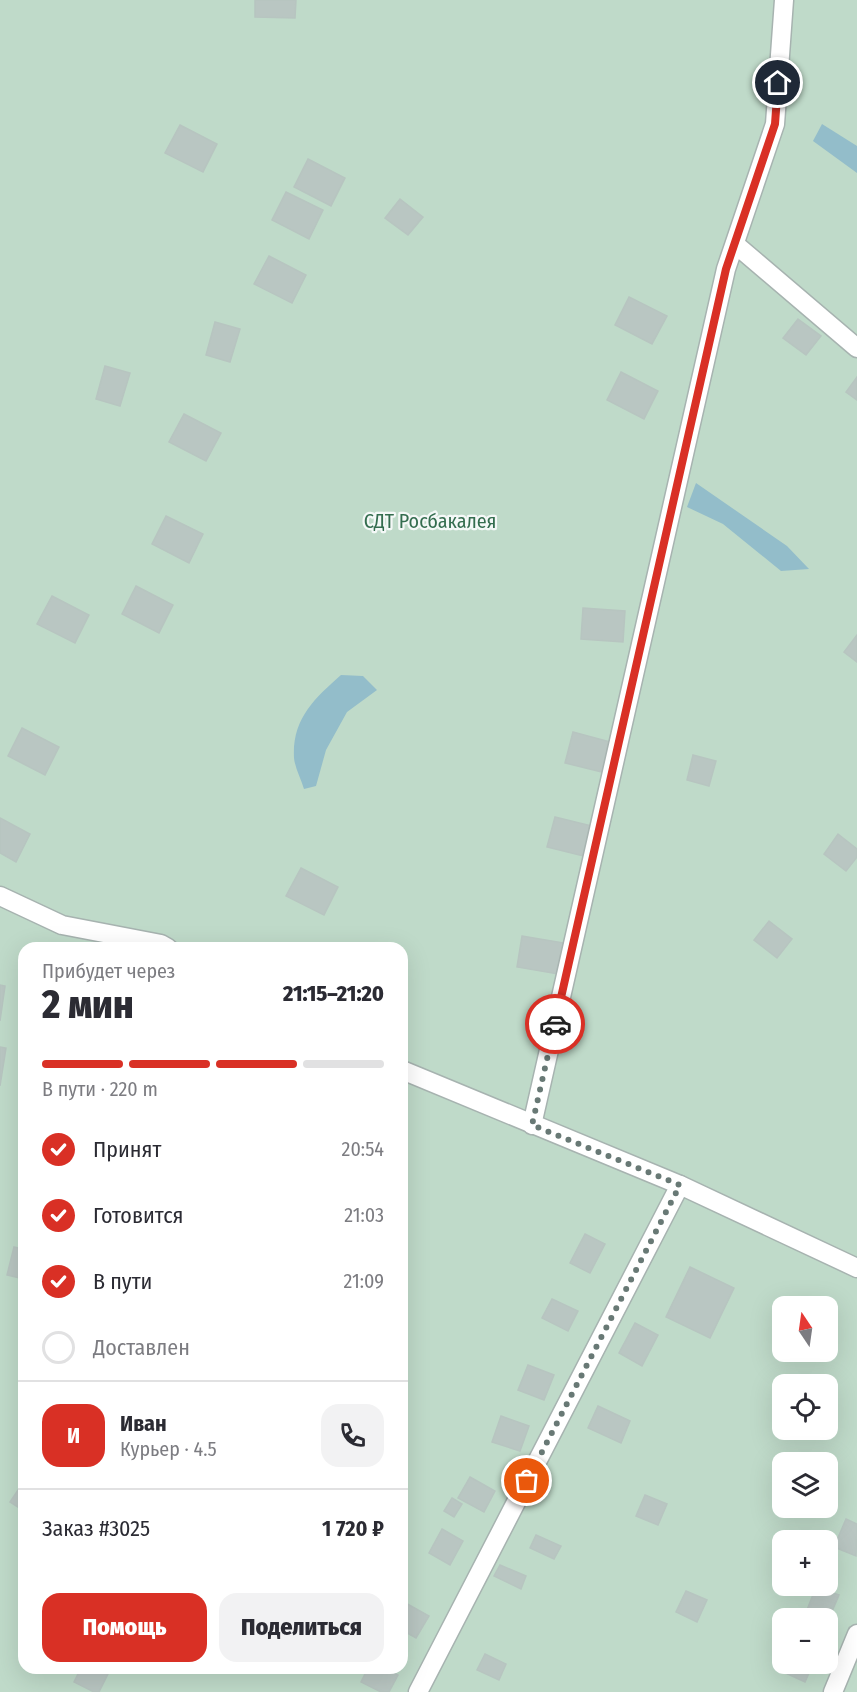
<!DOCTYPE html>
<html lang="ru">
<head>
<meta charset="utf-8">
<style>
	:root { --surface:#fff; --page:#f2f2f3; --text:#2b2b33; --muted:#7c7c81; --line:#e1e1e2; --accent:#d93025 }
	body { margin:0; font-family:"Fira Sans Condensed",sans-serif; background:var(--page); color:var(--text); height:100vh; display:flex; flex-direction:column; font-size:22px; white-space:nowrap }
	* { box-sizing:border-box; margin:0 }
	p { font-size:20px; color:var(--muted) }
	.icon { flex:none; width:33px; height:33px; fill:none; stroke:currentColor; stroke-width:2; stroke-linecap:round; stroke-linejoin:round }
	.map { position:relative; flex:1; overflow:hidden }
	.sheet { position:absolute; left:18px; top:942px; width:390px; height:732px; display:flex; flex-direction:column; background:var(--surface); border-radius:18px; box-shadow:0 6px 24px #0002 }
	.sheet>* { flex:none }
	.needle { width:39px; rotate:347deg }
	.controls { position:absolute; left:772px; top:1296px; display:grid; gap:12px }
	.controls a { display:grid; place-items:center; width:66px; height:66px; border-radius:12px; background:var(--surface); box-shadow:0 6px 24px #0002; font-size:30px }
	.pin { position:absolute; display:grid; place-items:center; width:51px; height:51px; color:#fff; margin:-26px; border:3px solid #fff; border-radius:50%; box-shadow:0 2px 6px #0007 }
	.courier { position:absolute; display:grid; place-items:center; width:60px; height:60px; margin:-30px; border:4px solid #d93025; border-radius:50%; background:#fff; color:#222; box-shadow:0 2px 8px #0007 }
	.headline em { font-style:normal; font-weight:800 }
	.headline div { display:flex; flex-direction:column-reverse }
	.headline { display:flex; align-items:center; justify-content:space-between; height:102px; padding:0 24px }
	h1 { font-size:39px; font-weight:800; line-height:45px }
	.bar { display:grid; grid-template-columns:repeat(4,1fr); gap:9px 6px; align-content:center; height:72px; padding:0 24px }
	.bar i { height:8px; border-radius:4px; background:var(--line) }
	.bar .current { background:var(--accent) }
	.bar p { grid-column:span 4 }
	.line { display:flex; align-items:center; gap:15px; padding:0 24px; border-top:2px solid var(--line) }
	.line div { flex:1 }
	.round { display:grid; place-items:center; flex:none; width:63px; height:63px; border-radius:18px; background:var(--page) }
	ol { padding:0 24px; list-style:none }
	li { display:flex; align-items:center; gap:18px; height:66px }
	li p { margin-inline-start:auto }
	li .icon { padding:6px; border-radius:50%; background:var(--accent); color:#fff; stroke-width:4 }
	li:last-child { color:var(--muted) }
	li i { width:33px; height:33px; border:3px solid var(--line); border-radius:50% }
	.button { display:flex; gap:12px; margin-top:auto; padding:12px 24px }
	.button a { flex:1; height:69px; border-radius:18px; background:var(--accent); color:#fff; font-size:24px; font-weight:800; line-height:69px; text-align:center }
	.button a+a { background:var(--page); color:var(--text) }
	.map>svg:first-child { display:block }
	.green { fill:#bfdac9; fill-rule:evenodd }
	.water { fill:#93bdca }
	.building { fill:#b9c6c2; stroke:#b7c5c0; stroke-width:1.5 }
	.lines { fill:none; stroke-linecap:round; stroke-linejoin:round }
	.minor-casing { stroke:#a7b3b0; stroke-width:21 }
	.minor { stroke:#fff; stroke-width:18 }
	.done { stroke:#687975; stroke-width:6; stroke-dasharray:0 10.8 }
	.route { stroke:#d93025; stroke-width:8 }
	.labels { text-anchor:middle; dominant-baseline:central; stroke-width:4.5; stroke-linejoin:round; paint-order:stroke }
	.park-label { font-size:20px; fill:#346d4f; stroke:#f4f8f7 }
</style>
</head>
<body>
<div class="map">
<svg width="857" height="1692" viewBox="0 0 857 1692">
	<rect width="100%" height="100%" fill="#e4ece9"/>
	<path class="green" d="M0,0H857V1692H0ZM24,948H402V1668H24ZM783,1306H828V1352H783ZM783,1384H828V1430H783ZM783,1462H828V1508H783ZM783,1540H828V1586H783ZM783,1618H828V1664H783Z"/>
	<g class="water">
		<path d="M822,124L857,146V173L813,141Z"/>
		<path d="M696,483L787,546L809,569L781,571L723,524L687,507Z"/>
		<path d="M341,675L363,676L377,690L347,712L326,750L316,786L304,789C301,779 295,768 294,758C292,719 314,699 341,675Z"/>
	</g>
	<g class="building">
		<path d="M255,0H296L295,18L255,17Z"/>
		<path d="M180,125L217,144L203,172L165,153Z"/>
		<path d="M308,159L345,178L331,206L294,187Z"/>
		<path d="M286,192L323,210L309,239L272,220Z"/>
		<path d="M400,199L423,217L408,235L385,218Z"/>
		<path d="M269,256L306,275L292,303L254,284Z"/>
		<path d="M629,297L667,316L652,344L615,325Z"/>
		<path d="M798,319L821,336L806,355L783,338Z"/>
		<path d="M215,322L240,329L230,362L206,355Z"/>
		<path d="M105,366L130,373L120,406L96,399Z"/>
		<path d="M621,372L658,391L644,419L607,400Z"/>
		<path d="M857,377V400L846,392Z"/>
		<path d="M184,414L221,433L206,461L169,442Z"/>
		<path d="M166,516L203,534L189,563L152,544Z"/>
		<path d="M136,586L173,605L159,633L122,614Z"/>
		<path d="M52,596L89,615L75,643L37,624Z"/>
		<path d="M583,608L625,611L623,642L581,639Z"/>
		<path d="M857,635V662L844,652Z"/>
		<path d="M22,728L59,747L45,775L8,756Z"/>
		<path d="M573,732L614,743L606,773L565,763Z"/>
		<path d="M693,755L716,761L709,786L687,780Z"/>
		<path d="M555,817L596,827L588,857L547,847Z"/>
		<path d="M0,818L30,834L16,862L0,853Z"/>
		<path d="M838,834L857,849V857L846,871L824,854Z"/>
		<path d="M301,868L338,887L324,915L286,896Z"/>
		<path d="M769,921L792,939L777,958L754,940Z"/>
		<path d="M522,936L564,943L558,974L517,967Z"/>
		<path d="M0,985L5,986L0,1021Z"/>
		<path d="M0,1047L6,1048L0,1086Z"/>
		<path d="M585,1234L605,1244L590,1273L570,1263Z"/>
		<path d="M14,1247L24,1249V1279L7,1275Z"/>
		<path d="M690,1267L734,1288L710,1338L666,1317Z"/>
		<path d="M552,1299L578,1311L568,1331L542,1318Z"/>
		<path d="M635,1323L658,1335L642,1366L619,1353Z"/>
		<path d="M528,1365L554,1375L544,1400L518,1390Z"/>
		<path d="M598,1406L630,1421L621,1443L588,1428Z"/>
		<path d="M501,1416L529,1426L520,1451L492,1442Z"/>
		<path d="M470,1477L495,1491L484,1512L458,1498Z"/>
		<path d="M20,1487L24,1490V1511L10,1502Z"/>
		<path d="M645,1495L667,1504L658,1525L636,1516Z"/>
		<path d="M452,1498L462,1504L454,1517L444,1511Z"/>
		<path d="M846,1519L857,1524L856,1556L834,1547Z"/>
		<path d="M442,1529L463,1541L450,1565L429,1553Z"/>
		<path d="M536,1535L561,1546L554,1559L530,1548Z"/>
		<path d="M500,1565L526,1576L521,1589L494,1576Z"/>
		<path d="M816,1587L839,1595L828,1621V1618H814L805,1615Z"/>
		<path d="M686,1591L707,1600L697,1622L676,1612Z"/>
		<path d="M402,1601L429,1616L416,1638L402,1630Z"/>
		<path d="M485,1654L506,1664L499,1680L477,1670Z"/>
		<path d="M787,1664H813L805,1682L783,1672Z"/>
		<path d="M81,1668H111L99,1692H94L74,1682Z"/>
		<path d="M368,1668H384L398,1675L389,1692H381L361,1682Z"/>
	</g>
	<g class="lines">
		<defs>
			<g id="minor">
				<path d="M735,244L857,348"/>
				<path d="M0,896L62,925L161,944L168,948"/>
				<path d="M402,1070L680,1185L857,1268"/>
				<path d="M532,1125L726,269L775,124L784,0"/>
				<path d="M418,1692L680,1185"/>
				<path d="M833,1692L857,1634"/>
			</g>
		</defs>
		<use href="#minor" class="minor-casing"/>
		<use href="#minor" class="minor"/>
	</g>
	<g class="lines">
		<path class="done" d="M527,1481L680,1185L532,1125L555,1024"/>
		<path class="route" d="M555,1024L726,269L775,124L778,83"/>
	</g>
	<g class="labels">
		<g class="park-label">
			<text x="430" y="521">СДТ Росбакалея</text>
		</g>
	</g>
</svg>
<div class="controls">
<a><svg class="needle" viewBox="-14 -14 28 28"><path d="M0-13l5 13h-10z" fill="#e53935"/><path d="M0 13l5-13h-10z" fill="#7c7c81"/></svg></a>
<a><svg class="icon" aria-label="locate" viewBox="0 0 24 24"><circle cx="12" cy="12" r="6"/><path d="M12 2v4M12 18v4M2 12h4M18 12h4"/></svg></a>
<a><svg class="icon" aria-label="layers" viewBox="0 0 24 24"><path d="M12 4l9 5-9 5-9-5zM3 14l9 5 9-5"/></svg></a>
<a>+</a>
<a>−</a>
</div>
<div class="pin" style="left:527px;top:1481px;background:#ea580c"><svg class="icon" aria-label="bag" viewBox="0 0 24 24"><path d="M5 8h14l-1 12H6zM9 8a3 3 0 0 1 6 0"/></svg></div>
<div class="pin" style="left:778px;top:83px;background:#1f2937"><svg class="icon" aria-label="home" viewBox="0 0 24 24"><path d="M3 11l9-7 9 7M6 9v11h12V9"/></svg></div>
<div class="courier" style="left:555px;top:1024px"><svg class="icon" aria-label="car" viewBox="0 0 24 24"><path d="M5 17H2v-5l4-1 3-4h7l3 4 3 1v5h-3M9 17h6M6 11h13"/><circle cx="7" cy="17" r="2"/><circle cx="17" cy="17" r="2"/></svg></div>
<section class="sheet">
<div class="headline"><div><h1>2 мин</h1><p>Прибудет через</p></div><em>21:15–21:20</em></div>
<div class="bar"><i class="current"></i><i class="current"></i><i class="current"></i><i></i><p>В пути · 220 m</p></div>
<ol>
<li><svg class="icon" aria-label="check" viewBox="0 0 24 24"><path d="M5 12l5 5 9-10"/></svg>Принят<p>20:54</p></li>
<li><svg class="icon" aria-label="check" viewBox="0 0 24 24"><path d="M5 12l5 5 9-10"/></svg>Готовится<p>21:03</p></li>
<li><svg class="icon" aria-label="check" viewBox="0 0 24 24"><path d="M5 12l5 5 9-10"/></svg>В пути<p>21:09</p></li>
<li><i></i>Доставлен</li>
</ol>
<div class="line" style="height:108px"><b class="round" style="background:var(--accent);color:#fff">И</b><div><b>Иван</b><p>Курьер · 4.5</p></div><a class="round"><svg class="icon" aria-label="phone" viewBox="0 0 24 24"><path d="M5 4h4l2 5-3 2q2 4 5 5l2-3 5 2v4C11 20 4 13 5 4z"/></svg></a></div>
<div class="line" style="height:78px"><div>Заказ #3025</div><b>1 720 ₽</b></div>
<div class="button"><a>Помощь</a><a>Поделиться</a></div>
</section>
</div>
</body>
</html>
